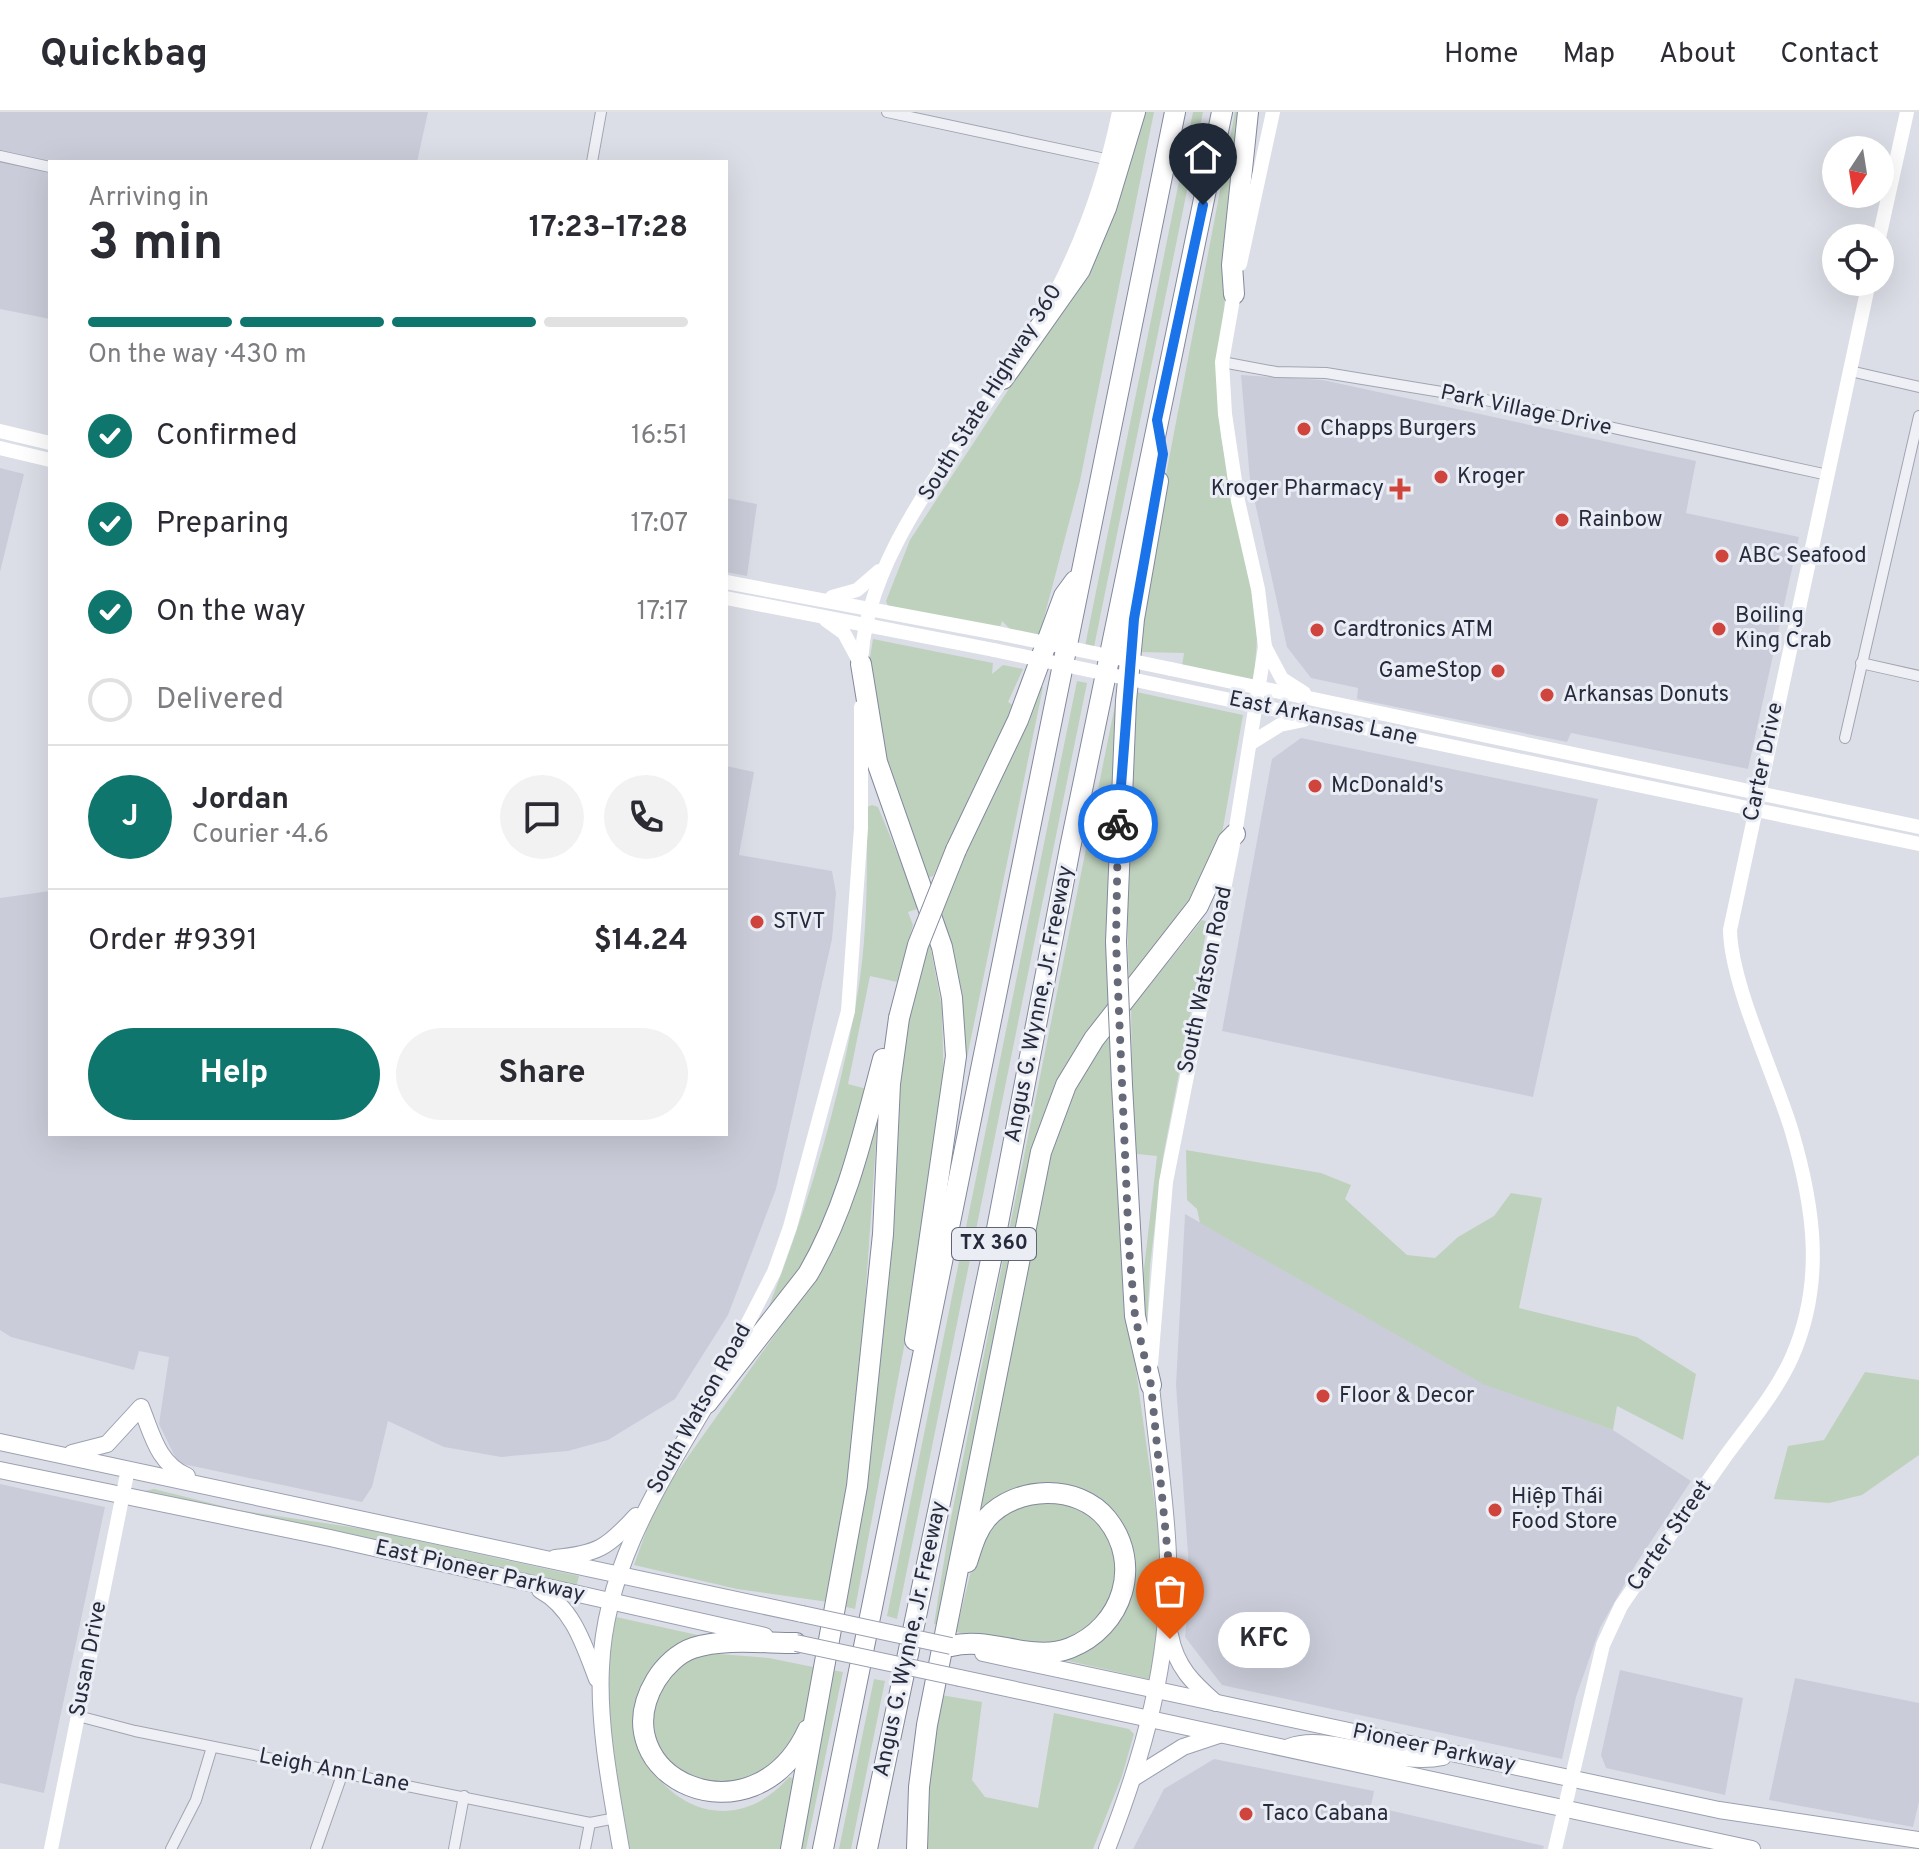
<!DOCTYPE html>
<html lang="en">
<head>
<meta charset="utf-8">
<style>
	:root { --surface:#fff; --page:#f2f2f3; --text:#2b2b33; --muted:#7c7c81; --line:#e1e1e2; --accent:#0f766e }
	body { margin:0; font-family:Overpass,sans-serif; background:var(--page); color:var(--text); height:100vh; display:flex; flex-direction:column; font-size:30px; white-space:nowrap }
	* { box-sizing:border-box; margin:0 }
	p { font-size:26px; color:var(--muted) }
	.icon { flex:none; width:44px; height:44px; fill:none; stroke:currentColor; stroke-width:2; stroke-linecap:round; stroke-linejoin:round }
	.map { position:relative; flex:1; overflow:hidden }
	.details { position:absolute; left:48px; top:48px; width:680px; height:976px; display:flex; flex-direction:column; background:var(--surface); border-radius:0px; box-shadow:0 8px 32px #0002 }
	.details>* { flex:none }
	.needle { width:52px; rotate:192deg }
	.buttons { position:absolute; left:1822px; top:24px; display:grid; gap:16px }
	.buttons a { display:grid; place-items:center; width:72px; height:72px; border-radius:50%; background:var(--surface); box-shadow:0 8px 32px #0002; font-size:40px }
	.pin { position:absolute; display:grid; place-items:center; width:68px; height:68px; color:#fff; margin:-82px -34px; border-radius:50% 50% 50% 0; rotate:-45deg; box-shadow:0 0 8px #0007 }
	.pin .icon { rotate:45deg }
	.courier { position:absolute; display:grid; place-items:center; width:80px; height:80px; margin:-40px; border:6px solid #1a73e8; border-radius:50%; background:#fff; color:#222; box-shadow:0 2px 10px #0007 }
	.bubble { position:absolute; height:56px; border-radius:28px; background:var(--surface); box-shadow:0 8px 32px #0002; font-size:26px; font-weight:700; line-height:56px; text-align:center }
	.head em { font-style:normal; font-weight:700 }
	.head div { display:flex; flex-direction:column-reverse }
	.head { display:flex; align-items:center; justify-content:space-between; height:136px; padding:0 40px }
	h1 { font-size:52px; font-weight:700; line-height:60px }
	.bar { display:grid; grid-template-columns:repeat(4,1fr); gap:12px 8px; align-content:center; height:96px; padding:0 40px }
	.bar i { height:10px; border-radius:6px; background:var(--line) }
	.bar .selected { background:var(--accent) }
	.bar p { grid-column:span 4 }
	.line { display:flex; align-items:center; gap:20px; padding:0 40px; border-top:2px solid var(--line) }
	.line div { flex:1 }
	.round { display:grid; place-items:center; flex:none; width:84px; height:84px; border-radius:42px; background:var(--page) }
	ol { padding:0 40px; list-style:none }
	li { display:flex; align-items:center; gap:24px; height:88px }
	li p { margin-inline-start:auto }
	li .icon { padding:8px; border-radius:50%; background:var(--accent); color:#fff; stroke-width:4 }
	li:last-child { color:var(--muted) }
	li i { width:44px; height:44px; border:4px solid var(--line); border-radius:50% }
	.button { display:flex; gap:16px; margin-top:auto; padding:16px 40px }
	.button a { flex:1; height:92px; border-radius:48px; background:var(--accent); color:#fff; font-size:32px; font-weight:700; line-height:92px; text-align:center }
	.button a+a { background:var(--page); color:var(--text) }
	header { display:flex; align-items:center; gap:48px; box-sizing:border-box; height:112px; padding:0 40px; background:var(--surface); border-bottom:2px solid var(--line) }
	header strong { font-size:38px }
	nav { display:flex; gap:44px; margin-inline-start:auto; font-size:28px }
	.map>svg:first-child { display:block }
	.built { fill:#cacdd9 }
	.green { fill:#bed1bd; fill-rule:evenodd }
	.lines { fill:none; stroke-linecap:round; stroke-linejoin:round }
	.street-casing { stroke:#a2a4b1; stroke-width:12 }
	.primary-casing { stroke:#9ba0b2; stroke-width:18 }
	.highway-casing { stroke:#83899d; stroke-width:22 }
	.street { stroke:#eff0f5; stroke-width:10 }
	.secondary { stroke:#fff; stroke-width:14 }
	.primary { stroke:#fff; stroke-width:16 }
	.highway { stroke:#fff; stroke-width:20 }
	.primary-bridge-casing { stroke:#9ba0b2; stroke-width:18; stroke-linecap:butt }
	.highway-bridge-casing { stroke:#83899d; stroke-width:22; stroke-linecap:butt }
	.secondary-bridge { stroke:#fff; stroke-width:14 }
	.primary-bridge { stroke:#fff; stroke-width:16 }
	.highway-bridge { stroke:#fff; stroke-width:20 }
	.done { stroke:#666978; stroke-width:8; stroke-dasharray:0 14.4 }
	.route { stroke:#1a73e8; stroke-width:10 }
	.poi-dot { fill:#cf443d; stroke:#ebedf4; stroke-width:3 }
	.labels { text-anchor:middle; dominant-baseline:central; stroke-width:6; stroke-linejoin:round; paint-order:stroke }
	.shield { fill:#ebedf4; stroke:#616474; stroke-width:2 }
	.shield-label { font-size:20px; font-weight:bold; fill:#262a3d }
	.street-label { font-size:22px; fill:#262a3d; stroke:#ebedf4 }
	.poi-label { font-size:22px; fill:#262a3d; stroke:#ebedf4; text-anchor:start }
</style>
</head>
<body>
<header>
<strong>Quickbag</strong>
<nav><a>Home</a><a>Map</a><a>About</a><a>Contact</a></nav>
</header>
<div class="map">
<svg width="1919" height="1737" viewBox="0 0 1919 1737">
	<rect width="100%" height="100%" fill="#dcdee7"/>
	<g class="built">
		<path d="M0,0H428L417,50H50V207L0,197Z"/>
		<path d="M1241,263L1323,268L1696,349L1686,401L1799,425L1748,657L1571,621L1567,630L1357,587L1358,576L1311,566L1287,535L1250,368Z"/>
		<path d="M0,356L24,362L0,460Z"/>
		<path d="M726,386L757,392L747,464L726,460Z"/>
		<path d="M1301,626L1598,687L1533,985L1222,919L1272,647Z"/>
		<path d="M726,654L754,660L739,743L832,759L836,781L832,827L776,1077L728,1203L675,1287L608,1328L568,1339L501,1345L444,1335L388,1309L372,1375L362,1390L178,1351L159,1312L169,1245L139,1239L134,1258L11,1225L0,1218V786L50,779V1022H726Z"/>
		<path d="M1185,1102L1483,1271L1613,1318L1691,1369L1636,1452L1600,1516L1576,1585L1562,1647L1222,1573L1185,1525L1190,1470L1176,1273Z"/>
		<path d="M0,1372L105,1395L44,1681L0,1671Z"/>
		<path d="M1620,1558L1743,1586L1725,1683L1606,1656L1601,1643Z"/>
		<path d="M1795,1566L1919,1591V1690L1913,1715L1769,1688Z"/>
		<path d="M1214,1647L1374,1679L1371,1694L1544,1734L1543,1737H1133L1164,1677Z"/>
	</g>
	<g class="green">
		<path d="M1140,0H1154L1080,369L1039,525L1011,518L1002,509L999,518L888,494L886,489L910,428L1060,199Z"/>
		<path d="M1193,0H1203L1094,535L1085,534Z"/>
		<path d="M1235,0H1244L1217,265L1221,325L1253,481L1257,527L1254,568L1182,554L1184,541L1138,540L1153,431Z"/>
		<path d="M873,527L993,551L992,562L1003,553L1023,557L1008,590L1014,594L933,764L925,767L899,710L868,558Z"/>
		<path d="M1077,569L1087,571L897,1507L887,1504Z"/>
		<path d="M1037,573L1043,575L961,975L937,800Z"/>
		<path d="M1132,579L1243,603L1218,744L1205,773L1129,872L1126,762Z"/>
		<path d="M1115,593H1119L1113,896L1051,995L939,1513L934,1512L950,1411Z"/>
		<path d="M872,693L878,695L920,796L908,800L913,813L897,870L870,864L848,972L867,977L843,1062L808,1146L766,1202C808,1095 843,980 860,866C868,809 867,752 867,695Z"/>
		<path d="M1202,808L1208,810L1163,1045L1150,1154L1146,1237L1143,1232L1135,1142L1131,897ZM1137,1042L1157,1044L1142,1174L1141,1173Z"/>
		<path d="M929,827L942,896L944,979L907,1219L855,1497L846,1495L869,1357L897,953Z"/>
		<path d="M1113,914L1130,1215L1160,1430L1159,1516L1153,1568L1064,1548L1108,1520L1124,1426L1059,1378L972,1410L1051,1033L1078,967Z"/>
		<path d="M878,1002L855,1335L828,1490L737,1477L634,1453L652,1403L670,1370L803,1183Z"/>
		<path d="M1186,1038L1321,1061L1351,1073L1345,1087L1407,1143L1435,1146L1458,1125L1494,1104L1511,1081L1542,1086L1519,1196L1637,1225L1696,1262L1683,1328L1617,1294L1613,1318L1483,1272L1200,1111L1197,1097L1187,1088Z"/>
		<path d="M1865,1260L1919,1268V1343L1862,1383L1829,1391L1774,1387L1788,1334L1824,1328Z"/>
		<path d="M154,1377L238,1398L364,1417L579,1464L576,1476L144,1379Z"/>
		<path d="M1035,1388L1072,1392L1102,1412L1120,1449L1113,1496L1067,1533L993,1528L956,1520L976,1438L999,1405Z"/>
		<path d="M616,1505L711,1526L672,1544L639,1632C665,1700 737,1725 789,1665L799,1668L784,1737H630C619,1670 593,1571 616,1505Z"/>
		<path d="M706,1541L769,1546L818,1556L809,1596L790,1645L731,1685L657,1647C652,1590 644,1566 706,1541Z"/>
		<path d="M832,1558L843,1560L806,1737H797Z"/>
		<path d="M874,1567L885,1569L851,1737H839Z"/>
		<path d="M941,1583L982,1590L972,1668L985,1685L1038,1696L1054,1601L1129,1617L1134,1622L1122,1664L1093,1737H926L929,1671Z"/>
	</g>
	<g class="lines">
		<defs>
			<g id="street">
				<path d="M887,0L1110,48"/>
				<path d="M0,44L50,55"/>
				<path d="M592,50L601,0"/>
				<path d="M1222,250L1276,260L1326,261L1472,285L1828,363"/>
				<path d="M1850,259L1919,275"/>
				<path d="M1861,551L1919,564"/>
				<path d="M1845,626L1919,304"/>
				<path d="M78,1604L135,1619L590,1711L616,1706"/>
				<path d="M171,1737L196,1688L212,1635"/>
				<path d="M316,1737L343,1660"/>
				<path d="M454,1737L464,1684"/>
				<path d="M585,1737L590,1711"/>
			</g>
			<g id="primary">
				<path d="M0,1330L802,1502"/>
				<path d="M72,1341L107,1332L141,1295C152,1322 158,1352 187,1364"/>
				<path d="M0,1358L330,1426L765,1524"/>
				<path d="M555,1446C597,1442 607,1436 636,1404"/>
				<path d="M540,1478C573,1496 584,1533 597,1567"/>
				<path d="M1170,1523C1176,1555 1193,1571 1216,1591"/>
				<path d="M983,1541L1719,1698L1919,1728"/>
				<path d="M960,1566L1752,1737"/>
				<path d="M1289,1635C1328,1619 1393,1656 1443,1645"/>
				<path d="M1135,1665L1183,1635L1219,1623"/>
				<path d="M621,1737C611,1679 598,1614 601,1555C605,1456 658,1374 707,1291"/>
				<path d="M1107,1737C1144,1642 1171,1547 1168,1444C1166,1387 1156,1329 1151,1273"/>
			</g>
			<g id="highway">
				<path d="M1234,182L1232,153L1248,0"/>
				<path d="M1003,267L1080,158L1106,96L1135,0"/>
				<path d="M861,552L877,650L942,835L952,886L956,944L915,1228"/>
				<path d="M956,738L1018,608L1064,484L1075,469"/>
				<path d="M1116,830L1126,589L1134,507L1158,369"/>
				<path d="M1122,973L1135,1204L1151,1273"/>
				<path d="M707,1291L808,1162C847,1095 863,1022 883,947"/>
				<path d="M796,1531C763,1531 724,1526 693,1536C678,1541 664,1555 656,1568C598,1664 753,1737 808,1618"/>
				<path d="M951,1534C990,1524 1031,1551 1070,1536C1123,1515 1143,1452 1107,1407C1078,1371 1016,1374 987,1406C976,1419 972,1435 967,1450"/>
				<path d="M791,1737L857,1374L883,1122L890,972L899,906"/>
				<path d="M823,1737L1175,0"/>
				<path d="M867,1737L991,1148L1070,736L1222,0"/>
				<path d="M917,1737L919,1675L927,1613L1041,1040L1066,973L1094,927L1198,794L1228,729L1235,722"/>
			</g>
		</defs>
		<use href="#street" class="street-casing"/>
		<use href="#primary" class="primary-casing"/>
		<use href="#highway" class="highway-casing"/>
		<use href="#street" class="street"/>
		<g class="secondary">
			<path d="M1879,126L1907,0"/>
			<path d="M1240,152L1273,0"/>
			<path d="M1056,180C1086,122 1106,64 1119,0"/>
			<path d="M0,319L50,331"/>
			<path d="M0,336L50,348"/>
			<path d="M726,470L997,521"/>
			<path d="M832,485L857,478L879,459"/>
			<path d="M726,486L994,538"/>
			<path d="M826,508L844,521L859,549"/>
			<path d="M1265,535L1282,567L1304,581"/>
			<path d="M1171,557L1919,715"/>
			<path d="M861,558C861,450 951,347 1008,259"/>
			<path d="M1168,575L1919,732"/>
			<path d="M1251,631L1280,613L1304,608"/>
			<path d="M1151,1252L1166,1070L1235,722L1265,535L1258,477L1238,389L1225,302L1222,250L1235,176"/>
			<path d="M723,1259L774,1160L790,1115L848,899L861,716V595"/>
			<path d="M51,1737L128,1357"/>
			<path d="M1555,1737L1603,1533L1621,1494C1655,1444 1690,1395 1725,1345C1748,1313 1776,1281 1792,1245C1825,1170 1814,1095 1792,1020C1775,963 1731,873 1730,818L1869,170"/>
		</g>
		<use href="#primary" class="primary"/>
		<use href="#highway" class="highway"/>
		<defs>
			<g id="primary-bridge">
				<path d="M802,1502L951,1534"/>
				<path d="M796,1531L960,1566"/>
			</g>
			<g id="highway-bridge">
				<path d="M1116,830L1122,973"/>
				<path d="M899,906L918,833L956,738"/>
			</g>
		</defs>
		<use href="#primary-bridge" class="primary-bridge-casing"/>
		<use href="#highway-bridge" class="highway-bridge-casing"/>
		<g class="secondary-bridge">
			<path d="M997,521L1171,557"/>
			<path d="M994,538L1168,575"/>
		</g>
		<use href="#primary-bridge" class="primary-bridge"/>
		<use href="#highway-bridge" class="highway-bridge"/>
	</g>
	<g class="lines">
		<path class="done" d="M1118,712L1116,830L1129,1136L1135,1204L1151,1273L1168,1444L1166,1505L1170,1527"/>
		<path class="route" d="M1118,712L1134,507L1163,342L1157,308L1203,93"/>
	</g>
	<g class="poi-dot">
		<circle cx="1304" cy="317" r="8"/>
		<circle cx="1441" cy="365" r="8"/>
		<path d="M1396 365h8v8h8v8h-8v8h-8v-8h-8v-8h8z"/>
		<circle cx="1562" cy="408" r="8"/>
		<circle cx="1722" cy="444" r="8"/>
		<circle cx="1719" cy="517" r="8"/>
		<circle cx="1317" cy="518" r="8"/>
		<circle cx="1498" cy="559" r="8"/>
		<circle cx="1547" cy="583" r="8"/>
		<circle cx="1315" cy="674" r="8"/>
		<circle cx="757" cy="810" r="8"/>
		<circle cx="1323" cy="1284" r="8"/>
		<circle cx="1495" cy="1398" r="8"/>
		<circle cx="1246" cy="1702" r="8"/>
	</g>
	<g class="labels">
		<rect class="shield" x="952" y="1116" width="84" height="32" rx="6"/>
		<g class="shield-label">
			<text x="994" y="1132">TX 360</text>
		</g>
		<g class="street-label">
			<text transform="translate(991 281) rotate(-58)">South State Highway 360</text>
			<text transform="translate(1526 299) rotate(12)">Park Village Drive</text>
			<text transform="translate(1323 607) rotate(12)">East Arkansas Lane</text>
			<text transform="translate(1764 650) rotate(-78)">Carter Drive</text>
			<text transform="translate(1206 868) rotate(-78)">South Watson Road</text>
			<text transform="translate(1040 892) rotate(-79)">Angus G. Wynne, Jr. Freeway</text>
			<text transform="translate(700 1297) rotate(-61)">South Watson Road</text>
			<text transform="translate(1670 1424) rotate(-55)">Carter Street</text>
			<text transform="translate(480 1460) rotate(13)">East Pioneer Parkway</text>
			<text transform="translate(911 1527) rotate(-78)">Angus G. Wynne, Jr. Freeway</text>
			<text transform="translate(89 1547) rotate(-79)">Susan Drive</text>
			<text transform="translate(1434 1637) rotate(12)">Pioneer Parkway</text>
			<text transform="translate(334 1659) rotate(11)">Leigh Ann Lane</text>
		</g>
		<g class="poi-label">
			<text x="1320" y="317">Chapps Burgers</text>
			<text x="1457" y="365">Kroger</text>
			<text x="1384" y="377" text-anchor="end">Kroger Pharmacy</text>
			<text x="1578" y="408">Rainbow</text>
			<text x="1738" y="444">ABC Seafood</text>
			<text x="1735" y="504">Boiling<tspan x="1735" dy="25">King Crab</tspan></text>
			<text x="1333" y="518">Cardtronics ATM</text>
			<text x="1482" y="559" text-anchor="end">GameStop</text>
			<text x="1563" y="583">Arkansas Donuts</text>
			<text x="1331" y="674">McDonald's</text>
			<text x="773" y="810">STVT</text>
			<text x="1339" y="1284">Floor &amp; Decor</text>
			<text x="1511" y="1385">Hiệp Thái<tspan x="1511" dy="25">Food Store</tspan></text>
			<text x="1262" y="1702">Taco Cabana</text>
		</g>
	</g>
</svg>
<div class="buttons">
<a><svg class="needle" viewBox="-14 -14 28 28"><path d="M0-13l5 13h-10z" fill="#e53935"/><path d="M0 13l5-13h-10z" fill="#7c7c81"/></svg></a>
<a><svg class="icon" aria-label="locate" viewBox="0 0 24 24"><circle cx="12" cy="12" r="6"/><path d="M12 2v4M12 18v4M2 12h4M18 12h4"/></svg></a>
</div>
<div class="pin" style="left:1170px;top:1527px;background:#ea580c"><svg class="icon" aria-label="bag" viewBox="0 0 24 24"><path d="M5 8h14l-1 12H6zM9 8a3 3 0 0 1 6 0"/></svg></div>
<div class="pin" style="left:1203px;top:93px;background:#1f2937"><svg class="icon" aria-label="home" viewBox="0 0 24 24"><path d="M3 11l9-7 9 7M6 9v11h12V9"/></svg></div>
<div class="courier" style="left:1118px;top:712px"><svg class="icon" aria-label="bike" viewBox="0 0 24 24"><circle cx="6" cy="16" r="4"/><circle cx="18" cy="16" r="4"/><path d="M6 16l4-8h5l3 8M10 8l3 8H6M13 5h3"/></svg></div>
<div class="bubble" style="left:1218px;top:1500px;width:92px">KFC</div>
<section class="details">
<div class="head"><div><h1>3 min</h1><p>Arriving in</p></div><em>17:23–17:28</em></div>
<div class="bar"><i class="selected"></i><i class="selected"></i><i class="selected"></i><i></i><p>On the way · 430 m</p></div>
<ol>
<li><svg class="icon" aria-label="check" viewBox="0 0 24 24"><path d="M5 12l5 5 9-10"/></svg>Confirmed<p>16:51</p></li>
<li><svg class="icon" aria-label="check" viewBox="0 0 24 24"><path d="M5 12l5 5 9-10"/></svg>Preparing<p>17:07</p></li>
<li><svg class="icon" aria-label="check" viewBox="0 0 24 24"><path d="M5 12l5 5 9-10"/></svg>On the way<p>17:17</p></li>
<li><i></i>Delivered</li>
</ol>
<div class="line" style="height:144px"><b class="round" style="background:var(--accent);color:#fff">J</b><div><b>Jordan</b><p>Courier · 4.6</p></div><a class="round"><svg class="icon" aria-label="chat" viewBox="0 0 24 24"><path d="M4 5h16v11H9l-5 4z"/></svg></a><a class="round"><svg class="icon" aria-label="phone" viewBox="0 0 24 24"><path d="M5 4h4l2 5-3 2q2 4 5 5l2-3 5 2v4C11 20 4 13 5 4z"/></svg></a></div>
<div class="line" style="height:104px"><div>Order #9391</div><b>$14.24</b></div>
<div class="button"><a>Help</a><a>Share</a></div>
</section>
</div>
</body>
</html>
